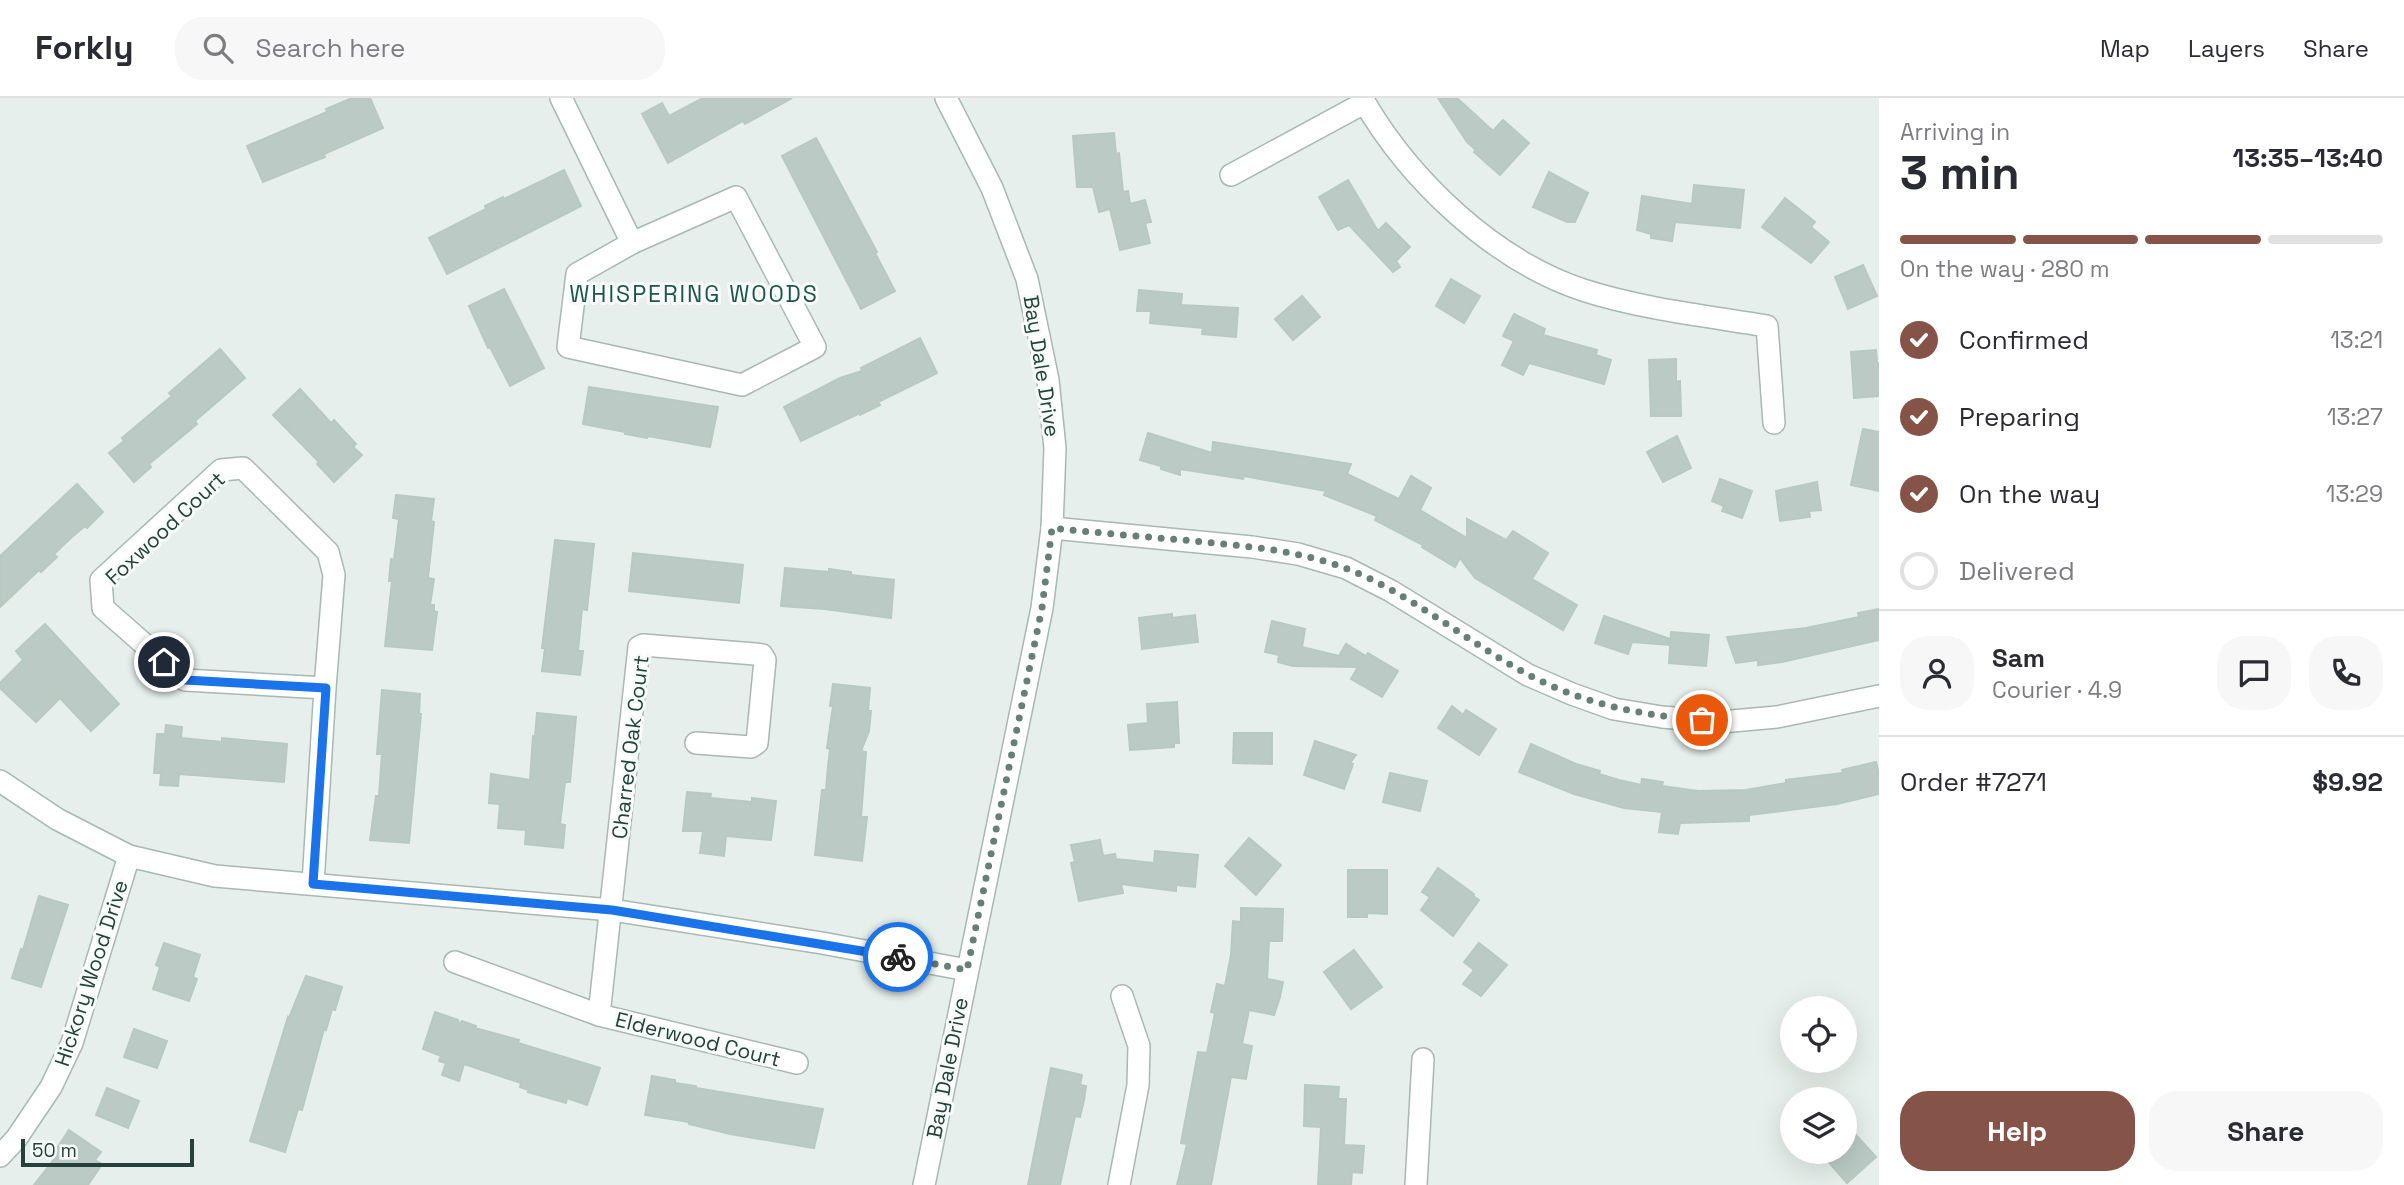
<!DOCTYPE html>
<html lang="en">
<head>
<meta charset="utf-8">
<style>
	:root { --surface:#fff; --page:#f7f7f7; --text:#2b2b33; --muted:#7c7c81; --line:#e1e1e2; --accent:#855347 }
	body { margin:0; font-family:"Space Grotesk",sans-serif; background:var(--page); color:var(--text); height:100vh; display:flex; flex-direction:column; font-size:26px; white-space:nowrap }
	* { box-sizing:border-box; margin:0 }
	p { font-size:23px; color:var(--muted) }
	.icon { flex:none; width:38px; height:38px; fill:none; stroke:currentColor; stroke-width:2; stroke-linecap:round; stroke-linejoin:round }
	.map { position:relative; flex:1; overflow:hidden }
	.side { display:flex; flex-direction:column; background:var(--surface); width:525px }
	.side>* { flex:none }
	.controls { position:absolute; left:1780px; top:898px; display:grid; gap:14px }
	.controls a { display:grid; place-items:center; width:77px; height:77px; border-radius:50%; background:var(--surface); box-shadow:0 7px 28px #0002; font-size:35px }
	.scale { position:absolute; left:21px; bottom:18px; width:173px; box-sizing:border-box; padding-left:7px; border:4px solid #24423a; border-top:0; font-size:19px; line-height:24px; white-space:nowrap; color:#24423a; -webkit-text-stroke:5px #f7fbf9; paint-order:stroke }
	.pin { position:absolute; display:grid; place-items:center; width:60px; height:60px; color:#fff; margin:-30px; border:4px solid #fff; border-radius:50%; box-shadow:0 2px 7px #0007 }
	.courier { position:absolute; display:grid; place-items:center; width:70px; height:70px; margin:-35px; border:5px solid #1a73e8; border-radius:50%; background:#fff; color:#222; box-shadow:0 2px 9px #0007 }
	.head em { font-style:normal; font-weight:800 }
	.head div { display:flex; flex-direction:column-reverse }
	.head { display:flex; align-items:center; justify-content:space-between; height:119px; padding:0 21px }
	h1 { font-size:46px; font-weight:800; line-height:52px }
	.bar { display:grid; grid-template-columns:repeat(4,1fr); gap:10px 7px; align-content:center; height:84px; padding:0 21px }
	.bar i { height:9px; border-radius:5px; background:var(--line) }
	.bar .active { background:var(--accent) }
	.bar p { grid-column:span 4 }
	.line { display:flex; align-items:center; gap:18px; padding:0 21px; border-top:2px solid var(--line) }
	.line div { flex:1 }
	.round { display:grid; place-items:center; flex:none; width:74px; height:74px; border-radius:28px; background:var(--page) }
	ol { padding:0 21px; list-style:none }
	li { display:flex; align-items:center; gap:21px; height:77px }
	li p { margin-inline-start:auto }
	li .icon { padding:7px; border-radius:50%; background:var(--accent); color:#fff; stroke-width:4 }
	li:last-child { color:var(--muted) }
	li i { width:38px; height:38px; border:4px solid var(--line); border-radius:50% }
	.cta { display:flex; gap:14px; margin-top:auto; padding:14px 21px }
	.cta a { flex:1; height:80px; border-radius:28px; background:var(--accent); color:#fff; font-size:28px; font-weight:800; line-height:80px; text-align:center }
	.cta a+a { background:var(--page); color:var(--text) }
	header { display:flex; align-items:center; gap:42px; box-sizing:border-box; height:98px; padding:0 35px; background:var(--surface); border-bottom:2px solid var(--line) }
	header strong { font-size:33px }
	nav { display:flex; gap:38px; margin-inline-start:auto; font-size:24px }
	.search { width:490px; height:63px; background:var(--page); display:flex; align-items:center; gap:18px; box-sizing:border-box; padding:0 24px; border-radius:28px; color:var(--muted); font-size:26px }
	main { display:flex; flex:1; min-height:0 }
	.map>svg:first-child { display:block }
	.building { fill:#bbcac4; stroke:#b8c9c2; stroke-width:2 }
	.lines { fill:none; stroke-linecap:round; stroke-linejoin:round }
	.minor-casing { stroke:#a8b8b2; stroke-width:24 }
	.minor { stroke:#fff; stroke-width:21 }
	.done { stroke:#687f78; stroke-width:7; stroke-dasharray:0 12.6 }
	.route { stroke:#1a73e8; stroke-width:9 }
	.labels { text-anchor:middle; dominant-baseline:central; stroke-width:6; stroke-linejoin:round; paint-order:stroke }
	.street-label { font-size:21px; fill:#24423a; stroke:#f7fbf9 }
	.neighbourhood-label { font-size:23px; letter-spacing:2px; fill:#1f5548; stroke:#f7fbf9 }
</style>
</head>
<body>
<header>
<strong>Forkly</strong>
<div class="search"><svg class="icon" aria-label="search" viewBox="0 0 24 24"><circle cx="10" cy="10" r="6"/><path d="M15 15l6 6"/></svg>Search here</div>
<nav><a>Map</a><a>Layers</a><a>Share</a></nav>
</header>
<main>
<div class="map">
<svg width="1879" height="1087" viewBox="0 0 1879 1087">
	<rect width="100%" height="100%" fill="#e6efeb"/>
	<g class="building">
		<path d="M352,0H370L383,30L324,56L325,59L263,84L247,48L327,14L326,11Z"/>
		<path d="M703,0H792L745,26L743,23L668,65L642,16L662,5L669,18Z"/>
		<path d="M1438,0H1457L1493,33L1503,22L1529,45L1500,77L1474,54L1476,52L1467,44Z"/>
		<path d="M1114,35L1116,56L1119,55L1123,94L1128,93L1130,106L1145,102L1151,124L1145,125L1150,145L1120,152L1110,111L1099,114L1093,89H1077L1073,38Z"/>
		<path d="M816,40L877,154L875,155L895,193L861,211L782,58Z"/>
		<path d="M564,72L581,108L447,176L429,140L486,111L485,108L503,99L504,101Z"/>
		<path d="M1549,74L1588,95L1575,124H1567L1533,109Z"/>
		<path d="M1348,82L1378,133L1386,125L1410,149L1396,163L1400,169L1393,174L1349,127L1338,132L1319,99Z"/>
		<path d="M1694,87L1744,92L1740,130L1675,124L1672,143L1651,140V136L1637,132L1642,98L1692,106Z"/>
		<path d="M1785,100L1815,124L1811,129L1829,144L1811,165L1762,129Z"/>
		<path d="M1863,167L1877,198L1848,211L1835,179Z"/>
		<path d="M1451,181L1480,198L1464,225L1436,208Z"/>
		<path d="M504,191L544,270L510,288L490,249L488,250L469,208Z"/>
		<path d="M1139,192L1182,196L1181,207L1238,210L1236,239L1202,236L1203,230L1150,225L1151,213H1137Z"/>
		<path d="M1302,198L1320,219L1293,242L1275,221Z"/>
		<path d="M1514,216L1545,231L1543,237L1597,252L1596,257L1611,262L1604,286L1529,265L1523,277L1502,267L1514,243L1503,238Z"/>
		<path d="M920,240L937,275L878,304L880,307L860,317V315L801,343L784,309L840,280L862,273L861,270Z"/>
		<path d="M220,251L245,280L195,323L197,326L149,366L151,369L134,384L109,355L124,343L122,340L172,298L169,295Z"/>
		<path d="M1876,252L1877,265H1879V298L1854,300L1851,254Z"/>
		<path d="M1676,261V284L1680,283L1681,318H1651L1649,262Z"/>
		<path d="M589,289L718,309L710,349L648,338L647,340L625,336V334L583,326Z"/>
		<path d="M300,291L331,325L334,322L356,346L353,349L362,357L334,384L317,366L319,364L273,317Z"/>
		<path d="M1863,331L1879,334V393L1851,387Z"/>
		<path d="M1148,335L1212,355L1213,344L1351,366L1347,376L1399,401L1411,378L1431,390L1420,412L1467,440V421L1506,442L1513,433L1548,455L1532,481L1577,507L1563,532L1475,480L1460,460L1455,469L1422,449L1423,447L1375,422L1377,418L1324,397L1326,393L1244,378L1243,381L1180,371V377L1161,371V368L1140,362Z"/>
		<path d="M1677,338L1691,370L1663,384L1647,354Z"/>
		<path d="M1720,381L1752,393L1742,420L1722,413L1724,408L1712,403Z"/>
		<path d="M1817,384L1821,412L1809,413L1810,419L1780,423L1776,393Z"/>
		<path d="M77,386L103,414L87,430L85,428L72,439L54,456L57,459L41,474L39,472L0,509V458Z"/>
		<path d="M396,397L434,401L431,423L434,424L428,480L434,481L430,507H434V513L437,514L432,552L385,548L392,483H389L391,461L394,462L399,421L393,420Z"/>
		<path d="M555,442L594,446L587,512L582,511L578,553H583L580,577L542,573L545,550H542Z"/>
		<path d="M633,455L743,467L739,505L629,493Z"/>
		<path d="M785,470L829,474V471L851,474V477L894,482L891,520L825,511L781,508Z"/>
		<path d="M1879,511V542L1782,564L1758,567V562L1736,565L1727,539L1806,530L1859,519L1858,515Z"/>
		<path d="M1172,516V520L1195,517L1198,544L1142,551L1139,520Z"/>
		<path d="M1604,518L1670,541L1669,547L1632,544L1628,556L1595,545Z"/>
		<path d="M1272,523L1305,531L1302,549L1339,558L1346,546L1366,558L1368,555L1398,573L1382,599L1351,581L1358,569L1293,568L1278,564L1279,557L1265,554Z"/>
		<path d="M45,526L119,606L91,633L60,600L36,624L0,590V585L23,562L16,553Z"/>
		<path d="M1671,534L1709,537L1706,568L1669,565Z"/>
		<path d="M833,586L870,590L868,613H871L869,633L861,653L866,654L861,719H867L862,763L815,757L822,692H826L828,668L830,651L827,650L833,608H830Z"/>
		<path d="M382,592L420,596L419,616H421L409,745L370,742L376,698H379L382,656H377Z"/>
		<path d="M1177,604L1179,645H1174V649L1130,652L1128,627L1148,625L1147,606Z"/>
		<path d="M1452,608L1463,617L1466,612L1496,631L1479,657L1438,630Z"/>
		<path d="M537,615L576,619L570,684H565L560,726L565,727L563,750L525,746L526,732L498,730L500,706L489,705L491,676L530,682L533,638L535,639Z"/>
		<path d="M166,627L182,629L181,640L222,644V640L287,646L284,684L179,676L178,688L160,687L161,675H154L157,636H165Z"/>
		<path d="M1234,635H1272V666L1233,665Z"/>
		<path d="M1315,643L1356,657L1350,665L1353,666L1344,691L1304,677Z"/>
		<path d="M1531,646L1576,666L1600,673L1599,676L1619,682L1641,687L1642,681L1663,684L1662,688L1698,693L1746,692L1786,685V682L1843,675L1842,672L1876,664L1879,676V696L1837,706L1749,717V723L1680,725L1678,736L1659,734L1662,714L1624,710L1574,696L1519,674Z"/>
		<path d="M1390,675L1427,683L1420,713L1383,704Z"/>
		<path d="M687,694L711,696L710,700L752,704V700L776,703L771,742L726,738L724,758L700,755L703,733H683Z"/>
		<path d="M1249,740L1281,767L1256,797L1225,768Z"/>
		<path d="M1100,742L1103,758L1115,756L1116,761L1154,765L1155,753L1198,757L1195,789L1176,787V793L1121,786L1123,795L1079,803L1071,765L1075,764L1071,747Z"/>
		<path d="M1438,770L1474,796L1473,798L1479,802L1453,838L1421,812L1430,799L1422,794Z"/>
		<path d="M1348,772H1387V816L1367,815V819H1348Z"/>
		<path d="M39,798L68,807L41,889L12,880L21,851L23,852Z"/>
		<path d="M1241,810L1283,811L1282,843H1269L1267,881L1283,884L1280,899L1274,917L1249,912L1242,946L1252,948L1246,981L1231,979L1211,1087H1177L1187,1046L1181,1045L1198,954L1207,955L1215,915L1211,914L1217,886L1225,888L1231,857L1233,823L1241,824Z"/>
		<path d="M164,845L200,857L193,879L197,881L189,903L153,891L160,869L156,867Z"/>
		<path d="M1479,845L1507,867L1481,898L1463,886L1474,872L1464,864Z"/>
		<path d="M1354,852L1382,889L1351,911L1324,874Z"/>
		<path d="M306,878L342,889L335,912L332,911L326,932L324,931L302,1012L298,1011L285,1054L250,1043L288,919L289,920Z"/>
		<path d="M435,914L458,922V924L461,925L462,923L476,928L475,930L519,942L518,945L600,970L587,1007L567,1000L566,1005L528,994L529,992L520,989L521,985L464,966L459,983L442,977L446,965L439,963L441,958L423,951Z"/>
		<path d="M134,931L167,943L157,970L124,959Z"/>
		<path d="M1051,970L1082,977L1080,987L1086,988L1084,1002L1080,1019L1075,1018L1060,1087H1028Z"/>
		<path d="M652,978L675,982V985L696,988V990L823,1011L814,1050L730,1036L689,1026V1024L645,1017Z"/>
		<path d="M1305,987L1339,989L1338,1001H1346L1344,1047L1364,1048L1362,1075L1352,1074L1351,1087H1318L1321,1029L1304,1028Z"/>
		<path d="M107,990L139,1003L128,1030L96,1017Z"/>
		<path d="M69,1032L101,1054L95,1062L102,1066L88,1087H34L55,1060L52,1058Z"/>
		<path d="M1855,1036L1876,1059L1847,1085L1827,1062L1835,1054H1844V1045Z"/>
	</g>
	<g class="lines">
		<defs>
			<g id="minor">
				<path d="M561,0L632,145"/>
				<path d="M1362,0C1409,82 1493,162 1583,192C1642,211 1706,218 1767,228L1774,325"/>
				<path d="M1231,77L1364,5"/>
				<path d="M736,99L815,249L742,287L568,249L577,176L632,145Z"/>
				<path d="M1052,430L1252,449L1298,456L1346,470L1391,493L1528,577L1572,596L1614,611L1662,619L1721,624L1777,619L1879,598"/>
				<path d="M0,683L57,721L129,758L215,778L612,812L822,845L967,872"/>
				<path d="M313,786L325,590L185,582L103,510L101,482L221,372L243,370L328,454L334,477L325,590"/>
				<path d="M455,864L599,917L797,965"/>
				<path d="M599,917L639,549L643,547L755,556L762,557L765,562L757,645L751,649L696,645"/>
				<path d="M0,1058L16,1041L51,989L72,945L129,758"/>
				<path d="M924,1087L1042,510L1052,430L1055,350L1048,282L1027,181L992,90L946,0"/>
				<path d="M1119,1087L1138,987L1139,948L1122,898"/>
				<path d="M1416,1087L1423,961"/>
			</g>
		</defs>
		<use href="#minor" class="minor-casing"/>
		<use href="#minor" class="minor"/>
	</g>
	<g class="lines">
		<path class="done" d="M898,859L967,872L1042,510L1052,430C1099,435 1147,439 1194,443C1245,448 1297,452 1345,470C1409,494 1468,545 1529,577C1584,606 1639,617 1702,622"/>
		<path class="route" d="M164,564L185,582L326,590L313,786L612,812L898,859"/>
	</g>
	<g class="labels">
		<g class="street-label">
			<text transform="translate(1042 268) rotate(81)">Bay Dale Drive</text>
			<text transform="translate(165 430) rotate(-43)">Foxwood Court</text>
			<text transform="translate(630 649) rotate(-83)">Charred Oak Court</text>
			<text transform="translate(91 875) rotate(-72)">Hickory Wood Drive</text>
			<text transform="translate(698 941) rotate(14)">Elderwood Court</text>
			<text transform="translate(947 970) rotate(-79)">Bay Dale Drive</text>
		</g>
		<g class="neighbourhood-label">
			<text x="694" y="196">WHISPERING WOODS</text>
		</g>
	</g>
</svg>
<div class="controls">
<a><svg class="icon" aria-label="locate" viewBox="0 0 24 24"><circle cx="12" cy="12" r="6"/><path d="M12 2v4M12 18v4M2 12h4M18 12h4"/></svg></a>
<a><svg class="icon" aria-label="layers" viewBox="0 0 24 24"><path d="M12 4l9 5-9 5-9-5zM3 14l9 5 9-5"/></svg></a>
</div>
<div class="scale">50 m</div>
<div class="pin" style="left:1702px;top:622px;background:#ea580c"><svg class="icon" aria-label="bag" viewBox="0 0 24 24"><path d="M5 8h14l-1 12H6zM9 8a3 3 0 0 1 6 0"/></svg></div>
<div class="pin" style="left:164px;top:564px;background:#1f2937"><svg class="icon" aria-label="home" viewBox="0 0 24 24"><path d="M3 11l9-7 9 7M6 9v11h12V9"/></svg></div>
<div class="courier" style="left:898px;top:859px"><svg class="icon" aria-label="bike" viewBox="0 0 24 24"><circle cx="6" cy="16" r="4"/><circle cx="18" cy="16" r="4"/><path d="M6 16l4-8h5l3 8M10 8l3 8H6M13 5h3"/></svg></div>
</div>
<section class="side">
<div class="head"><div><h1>3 min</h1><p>Arriving in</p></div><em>13:35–13:40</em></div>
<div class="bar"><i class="active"></i><i class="active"></i><i class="active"></i><i></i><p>On the way · 280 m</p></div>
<ol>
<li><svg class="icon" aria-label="check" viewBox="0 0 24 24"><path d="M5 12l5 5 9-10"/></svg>Confirmed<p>13:21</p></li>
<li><svg class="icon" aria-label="check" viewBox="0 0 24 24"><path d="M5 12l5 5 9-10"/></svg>Preparing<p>13:27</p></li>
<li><svg class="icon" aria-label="check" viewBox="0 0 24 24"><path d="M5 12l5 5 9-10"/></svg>On the way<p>13:29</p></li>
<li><i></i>Delivered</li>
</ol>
<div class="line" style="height:126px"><a class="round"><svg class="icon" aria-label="person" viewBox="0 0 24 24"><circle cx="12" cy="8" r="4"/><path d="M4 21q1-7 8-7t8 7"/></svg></a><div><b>Sam</b><p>Courier · 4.9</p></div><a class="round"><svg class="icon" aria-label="chat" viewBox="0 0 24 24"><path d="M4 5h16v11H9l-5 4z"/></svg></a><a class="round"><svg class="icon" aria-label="phone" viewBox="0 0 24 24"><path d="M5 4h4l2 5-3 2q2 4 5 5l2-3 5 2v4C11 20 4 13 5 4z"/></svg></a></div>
<div class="line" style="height:91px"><div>Order #7271</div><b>$9.92</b></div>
<div class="cta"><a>Help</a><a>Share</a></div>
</section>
</main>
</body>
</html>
